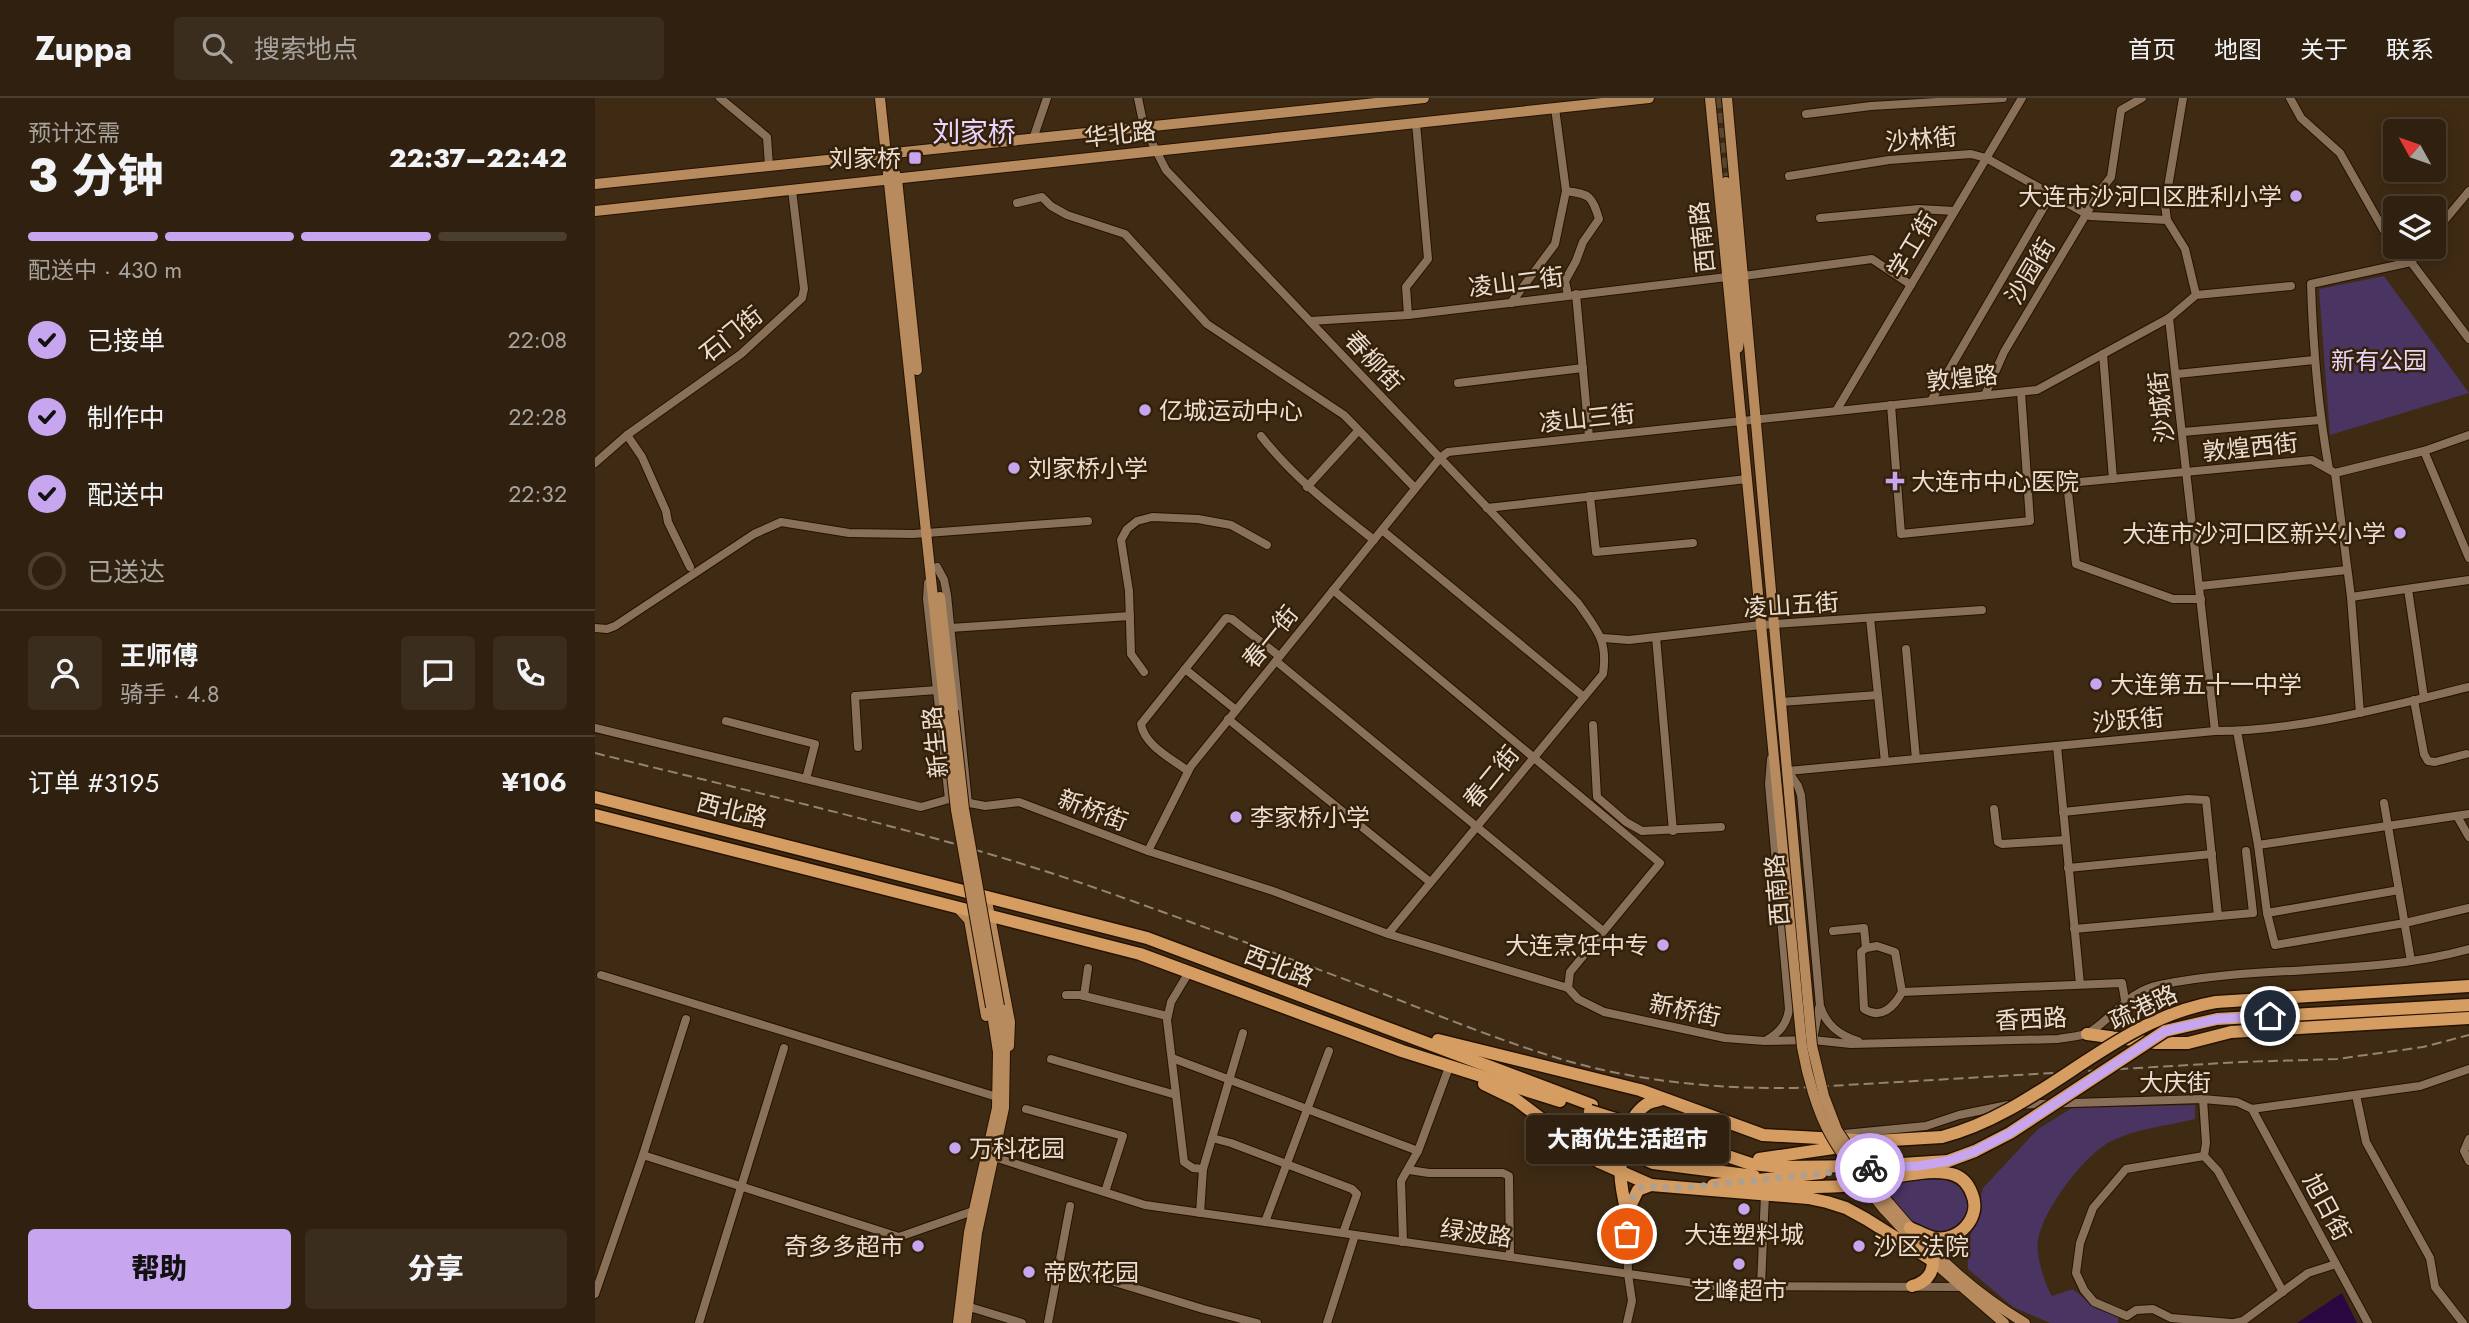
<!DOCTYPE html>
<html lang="zh">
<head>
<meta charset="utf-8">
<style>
	:root { --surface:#2f200f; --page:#3b2d1d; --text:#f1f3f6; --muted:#a7a39e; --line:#4a3e2f; --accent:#c7a6ef }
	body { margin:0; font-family:Jost,"Noto Sans SC",sans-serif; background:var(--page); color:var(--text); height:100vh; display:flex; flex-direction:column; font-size:26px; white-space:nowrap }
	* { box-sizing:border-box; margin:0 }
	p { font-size:23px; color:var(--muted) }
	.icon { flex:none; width:38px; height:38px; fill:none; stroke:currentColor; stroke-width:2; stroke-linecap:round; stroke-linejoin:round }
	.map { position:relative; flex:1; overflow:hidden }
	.details { display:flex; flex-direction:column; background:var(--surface); width:595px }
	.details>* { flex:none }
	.needle { width:46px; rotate:310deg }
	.buttons { position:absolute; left:1788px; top:21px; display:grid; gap:14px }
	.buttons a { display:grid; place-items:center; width:63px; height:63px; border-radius:7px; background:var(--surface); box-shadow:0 4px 18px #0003,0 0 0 2px var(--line); font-size:35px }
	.pin { position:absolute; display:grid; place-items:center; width:60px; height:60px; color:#fff; margin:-30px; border:4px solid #fff; border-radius:50%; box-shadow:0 2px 7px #0007 }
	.courier { position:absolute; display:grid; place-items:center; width:70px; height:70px; margin:-35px; border:5px solid #c7a6ef; border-radius:50%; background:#fff; color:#222; box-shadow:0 2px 9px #0007 }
	.bubble { position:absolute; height:49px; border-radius:7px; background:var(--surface); box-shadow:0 4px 18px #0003,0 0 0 2px var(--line); font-size:23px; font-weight:800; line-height:49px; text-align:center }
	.headline em { font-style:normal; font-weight:800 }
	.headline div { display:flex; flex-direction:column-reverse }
	.headline { display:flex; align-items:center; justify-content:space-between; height:119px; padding:0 28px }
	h1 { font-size:46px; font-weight:800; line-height:52px }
	.bar { display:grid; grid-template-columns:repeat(4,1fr); gap:10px 7px; align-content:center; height:84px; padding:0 28px }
	.bar i { height:9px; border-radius:5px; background:var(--line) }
	.bar .active { background:var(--accent) }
	.bar p { grid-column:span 4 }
	.line { display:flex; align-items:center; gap:18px; padding:0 28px; border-top:2px solid var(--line) }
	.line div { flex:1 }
	.round { display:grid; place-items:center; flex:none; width:74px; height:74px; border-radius:7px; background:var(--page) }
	ol { padding:0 28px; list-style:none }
	li { display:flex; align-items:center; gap:21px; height:77px }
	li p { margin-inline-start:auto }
	li .icon { padding:7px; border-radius:50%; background:var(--accent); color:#111; stroke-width:4 }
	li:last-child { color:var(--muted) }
	li i { width:38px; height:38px; border:4px solid var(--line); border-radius:50% }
	.cta { display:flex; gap:14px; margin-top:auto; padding:14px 28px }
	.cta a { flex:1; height:80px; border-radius:7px; background:var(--accent); color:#111; font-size:28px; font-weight:800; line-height:80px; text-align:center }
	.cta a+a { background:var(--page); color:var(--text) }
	header { display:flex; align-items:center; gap:42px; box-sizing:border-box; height:98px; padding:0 35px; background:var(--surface); border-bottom:2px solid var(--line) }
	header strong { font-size:33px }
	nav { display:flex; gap:38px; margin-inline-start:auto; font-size:24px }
	.search { width:490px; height:63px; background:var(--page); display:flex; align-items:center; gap:18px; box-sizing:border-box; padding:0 24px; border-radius:7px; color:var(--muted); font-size:26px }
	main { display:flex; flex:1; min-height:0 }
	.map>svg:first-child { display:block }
	.green { fill:#4a3462 }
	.water { fill:#290842 }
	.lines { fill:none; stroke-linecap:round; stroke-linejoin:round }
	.major-tunnel { stroke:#594630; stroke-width:10; stroke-dasharray:10 5; stroke-linecap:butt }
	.minor-casing { stroke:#251200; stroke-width:10 }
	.major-casing { stroke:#251200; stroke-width:12 }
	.highway-casing { stroke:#251200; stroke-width:15 }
	.minor { stroke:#897159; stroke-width:8 }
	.major { stroke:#b78b5e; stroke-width:10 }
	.highway { stroke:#d59d62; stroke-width:12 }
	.rail { stroke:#958472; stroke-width:2; stroke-dasharray:10 5; stroke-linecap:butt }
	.major-bridge-casing { stroke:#251200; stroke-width:12; stroke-linecap:butt }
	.highway-bridge-casing { stroke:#251200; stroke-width:15; stroke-linecap:butt }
	.major-bridge { stroke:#b78b5e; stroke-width:10 }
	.highway-bridge { stroke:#d59d62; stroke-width:12 }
	.done { stroke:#af9f8f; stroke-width:7; stroke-dasharray:0 12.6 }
	.route { stroke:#c7a6ef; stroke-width:9 }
	.poi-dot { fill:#c7a6ef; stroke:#35210a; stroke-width:2.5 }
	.labels { text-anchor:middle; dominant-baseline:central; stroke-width:5; stroke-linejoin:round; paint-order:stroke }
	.street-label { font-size:24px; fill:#ebded1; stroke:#35210a }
	.poi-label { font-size:24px; fill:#ebded1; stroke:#35210a; text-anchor:start }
	.park-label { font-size:24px; fill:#e5d5fa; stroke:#35210a }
	.quarter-label { font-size:28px; fill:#e7d5ff; stroke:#35210a }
</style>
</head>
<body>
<header>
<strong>Zuppa</strong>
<div class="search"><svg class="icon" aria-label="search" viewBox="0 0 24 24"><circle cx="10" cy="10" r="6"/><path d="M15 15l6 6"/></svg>搜索地点</div>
<nav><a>首页</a><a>地图</a><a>关于</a><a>联系</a></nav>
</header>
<main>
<section class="details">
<div class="headline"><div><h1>3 分钟</h1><p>预计还需</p></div><em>22:37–22:42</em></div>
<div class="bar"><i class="active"></i><i class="active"></i><i class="active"></i><i></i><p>配送中 · 430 m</p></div>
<ol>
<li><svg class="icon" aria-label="check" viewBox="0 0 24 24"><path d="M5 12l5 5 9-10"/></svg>已接单<p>22:08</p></li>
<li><svg class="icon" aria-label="check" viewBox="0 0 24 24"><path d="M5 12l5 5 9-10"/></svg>制作中<p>22:28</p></li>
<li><svg class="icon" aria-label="check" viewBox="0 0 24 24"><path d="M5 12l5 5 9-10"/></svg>配送中<p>22:32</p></li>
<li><i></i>已送达</li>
</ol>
<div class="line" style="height:126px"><a class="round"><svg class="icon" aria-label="person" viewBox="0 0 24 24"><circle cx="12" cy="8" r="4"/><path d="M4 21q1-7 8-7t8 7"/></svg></a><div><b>王师傅</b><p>骑手 · 4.8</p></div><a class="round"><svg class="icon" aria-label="chat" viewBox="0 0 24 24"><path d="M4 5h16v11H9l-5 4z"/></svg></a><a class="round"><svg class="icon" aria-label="phone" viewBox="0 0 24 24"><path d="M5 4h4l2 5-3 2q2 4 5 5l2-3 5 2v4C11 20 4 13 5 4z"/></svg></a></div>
<div class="line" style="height:91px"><div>订单 #3195</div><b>¥106</b></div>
<div class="cta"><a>帮助</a><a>分享</a></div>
</section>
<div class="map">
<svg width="1874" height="1225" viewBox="0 0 1874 1225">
	<rect width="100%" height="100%" fill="#3f2b14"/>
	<g class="green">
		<path d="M1789,178L1874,295L1735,337L1724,191Z"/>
		<path d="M1600,1007V1021C1572,1028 1536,1031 1511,1046C1486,1062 1448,1112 1443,1142C1440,1155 1450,1187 1457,1198L1478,1191L1502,1211L1523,1217V1225H1455L1418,1209L1373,1171L1372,1151L1388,1090L1443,1031L1477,1010Z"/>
		<path d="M1343,1081C1392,1087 1376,1145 1335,1135C1317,1131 1302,1108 1290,1095L1302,1089L1304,1082Z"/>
	</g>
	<path class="water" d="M1747,1195L1762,1225H1702Z"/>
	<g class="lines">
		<path class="major-tunnel" d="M1123,0L1131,84"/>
		<defs>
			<g id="minor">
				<path d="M125,0L172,39L174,68"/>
				<path d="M543,0L549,29L571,72L983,505C1002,532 1013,542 1008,576L793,836"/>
				<path d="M1695,0L1706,20L1745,55L1796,145L1816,164L1874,241"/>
				<path d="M1211,16L1276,8L1408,0"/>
				<path d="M438,41L452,0"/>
				<path d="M1194,78L1294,62L1376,56L1391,60L1495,118L1572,122"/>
				<path d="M971,93C995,96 997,98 1004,121L988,144L981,163L970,183L973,197"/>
				<path d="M422,105L447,99L456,108L472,117L530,136L612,226L749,317L820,390"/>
				<path d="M1225,120L1324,111L1359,113"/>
				<path d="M1839,135L1874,93"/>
				<path d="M1148,178L1277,161L1316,187"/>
				<path d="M981,196L994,339"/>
				<path d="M1601,197L1696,188"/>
				<path d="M916,205L960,146L971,93L960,10"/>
				<path d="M813,217L811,189L833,161L821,25"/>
				<path d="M1574,220L1620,633"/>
				<path d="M715,223L813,217L1132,179"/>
				<path d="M1508,256L1518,381"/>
				<path d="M1582,276L1719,262"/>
				<path d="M863,285L988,270"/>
				<path d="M1390,297L1409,254L1505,93L1516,79L1526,12L1547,0"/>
				<path d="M1336,303L1456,97"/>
				<path d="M1296,307L1306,436L1435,423L1426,294"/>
				<path d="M1241,313L1427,0"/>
				<path d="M1588,334L1725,322"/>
				<path d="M32,337L47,359L71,413L73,424L95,469"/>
				<path d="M666,338C699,380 737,409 779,442"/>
				<path d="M1829,353L1874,460"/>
				<path d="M0,365L32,337L146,256L207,200L209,191L197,92"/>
				<path d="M1734,371C1723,310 1718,249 1716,186L1816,164L1828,149"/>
				<path d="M1740,375L1756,499L1765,615"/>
				<path d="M1472,385L1481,466L1578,501H1606"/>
				<path d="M712,389L763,333"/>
				<path d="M1432,389L1717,362L1740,375L1829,353L1874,337"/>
				<path d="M995,398L1001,454L1098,445"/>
				<path d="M892,410L1152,381"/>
				<path d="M787,432L989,599"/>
				<path d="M342,469L349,482L352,497L373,706"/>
				<path d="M333,485L332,501L354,701"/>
				<path d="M1605,488L1752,472"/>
				<path d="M1813,491L1829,600"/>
				<path d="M738,492L1065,765L975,874L973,890L983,901L1009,914L1130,940L1170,943L1218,942L1256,946L1463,941C1473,939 1486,939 1495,934C1520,918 1533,893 1565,887C1667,866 1773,879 1874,851"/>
				<path d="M1756,499L1874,482"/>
				<path d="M1275,520L1290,664"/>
				<path d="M0,530L12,531L20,528L159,436L186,424L254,435L318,436L493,423"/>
				<path d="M355,530L535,518"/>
				<path d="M1061,539L1078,733"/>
				<path d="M1008,540L1034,542L1166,527L1387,512"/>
				<path d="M1311,551L1321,661"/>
				<path d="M681,563L1008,833"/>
				<path d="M590,571L641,612"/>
				<path d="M549,574L536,556L534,493L526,442L532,431L542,423L557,419L603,421L636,427L672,447"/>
				<path d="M1819,602L1829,656L1833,663L1840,664L1871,656"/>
				<path d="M1186,604L1283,597"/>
				<path d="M633,621L835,784"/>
				<path d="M131,623L220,646L211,681"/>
				<path d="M998,627L1002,699L1031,724L1047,733L1126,729"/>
				<path d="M0,630L326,709L354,701L390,708L424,704L553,753L678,793L793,836L973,890"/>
				<path d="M1642,633L1663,747L1672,815L1680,847L1810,825L1874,810"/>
				<path d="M1462,648L1485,886"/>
				<path d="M263,649L260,598L342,592"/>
				<path d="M593,673C577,661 549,647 546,626L631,520L637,521L684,558"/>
				<path d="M1193,673L1620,633C1705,633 1791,609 1874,589"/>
				<path d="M1193,673L1203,688L1206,697L1225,908C1231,927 1244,937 1263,943"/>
				<path d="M1789,705L1816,863"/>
				<path d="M1399,711L1403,744L1407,746L1471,742"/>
				<path d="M1468,714L1593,701L1611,702L1623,818"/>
				<path d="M1862,718L1874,739"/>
				<path d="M1663,747L1874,716"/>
				<path d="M553,753L596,668L845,360L853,354L1442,292L1574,220L1601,197L1590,151L1572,122L1570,107L1588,0"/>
				<path d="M1473,770L1617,756"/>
				<path d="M1672,815L1804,792"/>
				<path d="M1479,831L1658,815L1651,753"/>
				<path d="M1238,833L1269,830L1271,850L1266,854L1269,911C1286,922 1299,909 1307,894L1300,854L1282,848L1271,850"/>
				<path d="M594,874L576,904L572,922L589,1064L598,1070L608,1071"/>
				<path d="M6,877L402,999"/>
				<path d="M1307,894L1527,885L1530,902"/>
				<path d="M471,897H485L572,918"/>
				<path d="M489,898L493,870"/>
				<path d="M1172,942C1185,934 1192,926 1194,911L1174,686L1176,661"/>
				<path d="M1218,942L1224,910"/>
				<path d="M577,960L823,1053"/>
				<path d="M456,961L581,997"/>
				<path d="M1761,997L1771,1044L1835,1160L1840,1189L1868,1225"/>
				<path d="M1608,1001L1611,1045L1609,1058L1623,1073L1688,1194"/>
				<path d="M431,1011L528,1038L510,1094"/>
				<path d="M1657,1011L1773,1225"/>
				<path d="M1249,1036L1331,1028L1364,1017L1413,1007L1608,1001L1642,1004L1657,1011L1825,988L1874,971"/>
				<path d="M617,1040L636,1045L757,1091L762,1096L748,1135"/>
				<path d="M1874,1041L1869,1053L1874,1063"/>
				<path d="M48,1057L304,1139L378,1113"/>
				<path d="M1609,1058L1531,1071L1498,1110L1485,1145L1481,1175L1489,1192L1499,1204L1532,1218L1541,1212L1558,1211L1576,1220L1636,1225"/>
				<path d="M399,1059L550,1107L1119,1188L1366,1189"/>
				<path d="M814,1072L834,1075H908L914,1078L915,1159"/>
				<path d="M605,1115L608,1071L648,935"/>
				<path d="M670,1124L734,953"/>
				<path d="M808,1144L806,1083L823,1053L853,972"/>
				<path d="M464,1167L608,1211L662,1225"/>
				<path d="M1166,1187L1170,1097"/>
				<path d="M0,1196L48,1057L91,921"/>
				<path d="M368,1207L427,1225"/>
				<path d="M104,1225L189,950"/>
				<path d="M453,1225L475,1108"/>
				<path d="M732,1225L760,1137"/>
				<path d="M1032,1225L1037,1203L1033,1176L1032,1115"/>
				<path d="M1639,1225L1648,1223L1713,1175L1741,1166"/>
			</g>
			<g id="major">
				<path d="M285,0L350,613"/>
				<path d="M1115,0L1190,774"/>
				<path d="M1132,0L1201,773"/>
				<path d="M300,75L302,81L322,272"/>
				<path d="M1131,84L1145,237L1143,250"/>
				<path d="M0,86L829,0"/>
				<path d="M0,113L1054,0"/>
				<path d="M345,499L358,613"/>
				<path d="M391,798L415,924L414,948"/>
				<path d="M363,810L374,822L391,918"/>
				<path d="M1294,1105C1332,1151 1379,1195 1430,1225"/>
				<path d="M1288,1110L1325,1150"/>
				<path d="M1335,1161L1409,1225"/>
				<path d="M363,1225L374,1134L402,1010L403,954L396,909"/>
				<path d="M371,1225L382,1135L409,1010L410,953L404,908"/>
			</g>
			<g id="highway">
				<path d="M0,699L552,840L997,1007"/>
				<path d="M0,717L545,856L807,953L965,1003"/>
				<path d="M1621,904L1874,888"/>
				<path d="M1622,921L1874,907"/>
				<path d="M1492,936L1561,945H1593L1636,934L1874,920"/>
				<path d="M843,942L1045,992L1168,1037L1280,1043L1347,1039"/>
				<path d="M889,986L920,1001L1004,1064L1056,1087L1213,1100L1232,1104L1251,1110L1271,1121L1338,1163C1338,1177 1330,1185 1317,1188"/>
				<path d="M1068,1001C1063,1003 1056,1003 1052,1006C1026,1024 1029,1054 1058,1065L1159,1078"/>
				<path d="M1055,1032L1156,1066L1186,1069L1275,1068L1353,1063"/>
				<path d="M1248,1059L1295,1049"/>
				<path d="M1164,1061L1252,1048"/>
				<path d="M1118,1087L1226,1075"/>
				<path d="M1156,1088C1186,1089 1217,1090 1247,1088C1278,1086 1332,1067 1360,1077C1368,1080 1374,1088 1377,1096C1387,1119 1364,1144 1340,1140C1332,1139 1323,1133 1315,1130"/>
				<path d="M1032,1115C1025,1087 1021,1062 1033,1034"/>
				<path d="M1032,1115L1043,1092L1056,1087"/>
			</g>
		</defs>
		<use href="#minor" class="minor-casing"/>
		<use href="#major" class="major-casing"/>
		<use href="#highway" class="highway-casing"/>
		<use href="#minor" class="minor"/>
		<use href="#major" class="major"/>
		<use href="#highway" class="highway"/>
		<path class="rail" d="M0,655C164,696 331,732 492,787C589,821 685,857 781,893C845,918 910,945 976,964C1049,984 1124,991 1200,990L1646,964L1742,961L1828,949L1874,937"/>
		<defs>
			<g id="major-bridge">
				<path d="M350,613L361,712L396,909"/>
				<path d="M358,613L369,711L404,908"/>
				<path d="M1201,773L1217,948L1229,998L1242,1032L1271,1076L1294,1105"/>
				<path d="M1190,774L1207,949C1212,977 1222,1014 1236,1038C1251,1064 1269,1087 1288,1110"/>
			</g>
			<g id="highway-bridge">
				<path d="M995,1013L1055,1032"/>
				<path d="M1347,1039C1448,1013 1516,922 1621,904"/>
				<path d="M1353,1063L1380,1053L1415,1035L1570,933L1622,921"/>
			</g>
		</defs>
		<use href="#major-bridge" class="major-bridge-casing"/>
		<use href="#highway-bridge" class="highway-bridge-casing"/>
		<use href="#major-bridge" class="major-bridge"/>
		<use href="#highway-bridge" class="highway-bridge"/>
	</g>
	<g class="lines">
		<path class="done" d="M1032,1136C1032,1118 1032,1100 1048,1088L1087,1090L1275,1070"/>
		<path class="route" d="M1275,1070L1323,1068L1353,1063L1380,1053L1415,1035L1570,933L1622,921L1675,918"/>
	</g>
	<g class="poi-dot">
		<rect x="313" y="53" width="14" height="14" rx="3.5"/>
		<circle cx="1701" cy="98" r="7"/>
		<circle cx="550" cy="312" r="7"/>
		<circle cx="419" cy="370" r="7"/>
		<path d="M1296.5 372.5h7v7h7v7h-7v7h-7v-7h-7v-7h7z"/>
		<circle cx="1805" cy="435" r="7"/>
		<circle cx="1501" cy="586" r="7"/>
		<circle cx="641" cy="719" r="7"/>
		<circle cx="1068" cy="847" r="7"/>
		<circle cx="360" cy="1050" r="7"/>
		<circle cx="1149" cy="1111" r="7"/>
		<circle cx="323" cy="1148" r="7"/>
		<circle cx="1264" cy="1148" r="7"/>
		<circle cx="1144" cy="1166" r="7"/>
		<circle cx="434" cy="1174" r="7"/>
	</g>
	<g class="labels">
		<g class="street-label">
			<text transform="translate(525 36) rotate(-6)">华北路</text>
			<text transform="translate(1326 41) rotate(-5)">沙林街</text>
			<text transform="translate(1107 139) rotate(-96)">西南路</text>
			<text transform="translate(1317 147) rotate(-59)">学工街</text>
			<text transform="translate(1435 173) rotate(-59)">沙园街</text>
			<text transform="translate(921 184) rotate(-7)">凌山二街</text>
			<text transform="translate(136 236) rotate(-39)">石门街</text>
			<text transform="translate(779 263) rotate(47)">春柳街</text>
			<text transform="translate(1367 280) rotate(-6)">敦煌路</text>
			<text transform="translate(1566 309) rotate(-96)">沙城街</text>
			<text transform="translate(992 320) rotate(-6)">凌山三街</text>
			<text transform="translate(1655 349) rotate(-6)">敦煌西街</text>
			<text transform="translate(1196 507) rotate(-4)">凌山五街</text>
			<text transform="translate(675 539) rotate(-51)">春一街</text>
			<text transform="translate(1533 622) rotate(-5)">沙跃街</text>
			<text transform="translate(340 644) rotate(-96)">新生路</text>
			<text transform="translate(896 679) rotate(-51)">春二街</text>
			<text transform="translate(137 712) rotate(14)">西北路</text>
			<text transform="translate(498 712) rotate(21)">新桥街</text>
			<text transform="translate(1182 792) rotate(-95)">西南路</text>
			<text transform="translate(684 868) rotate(21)">西北路</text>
			<text transform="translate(1548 909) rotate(-25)">疏港路</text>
			<text transform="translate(1090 912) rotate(12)">新桥街</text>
			<text transform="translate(1436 921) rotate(-3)">香西路</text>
			<text x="1580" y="984">大庆街</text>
			<text transform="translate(1732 1109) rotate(62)">旭日街</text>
			<text transform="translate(881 1135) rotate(8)">绿波路</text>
		</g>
		<g class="poi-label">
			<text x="306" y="60" text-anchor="end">刘家桥</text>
			<text x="1687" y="98" text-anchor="end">大连市沙河口区胜利小学</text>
			<text x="564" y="312">亿城运动中心</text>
			<text x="433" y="370">刘家桥小学</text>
			<text x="1316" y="383">大连市中心医院</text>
			<text x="1791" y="435" text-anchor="end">大连市沙河口区新兴小学</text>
			<text x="1515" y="586">大连第五十一中学</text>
			<text x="655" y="719">李家桥小学</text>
			<text x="1054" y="847" text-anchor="end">大连烹饪中专</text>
			<text x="374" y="1050">万科花园</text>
			<text x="1149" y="1136" text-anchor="middle">大连塑料城</text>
			<text x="309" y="1148" text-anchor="end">奇多多超市</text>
			<text x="1278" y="1148">沙区法院</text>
			<text x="448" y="1174">帝欧花园</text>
			<text x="1144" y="1192" text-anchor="middle">艺峰超市</text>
		</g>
		<g class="park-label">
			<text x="1784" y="262">新有公园</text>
		</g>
		<g class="quarter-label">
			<text x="379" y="34">刘家桥</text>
		</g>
	</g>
</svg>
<div class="buttons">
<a><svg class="needle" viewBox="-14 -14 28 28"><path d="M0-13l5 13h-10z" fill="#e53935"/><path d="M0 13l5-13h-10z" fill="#a7a39e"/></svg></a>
<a><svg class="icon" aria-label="layers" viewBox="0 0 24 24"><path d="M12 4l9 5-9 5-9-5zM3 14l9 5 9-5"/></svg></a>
</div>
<div class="pin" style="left:1032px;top:1136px;background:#ea580c"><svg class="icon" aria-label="bag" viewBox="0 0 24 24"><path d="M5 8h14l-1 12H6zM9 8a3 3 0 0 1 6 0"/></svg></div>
<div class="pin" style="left:1675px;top:918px;background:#1f2937"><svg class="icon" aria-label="home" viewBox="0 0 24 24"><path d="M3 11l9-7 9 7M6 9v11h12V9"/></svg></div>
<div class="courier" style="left:1275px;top:1070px"><svg class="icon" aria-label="bike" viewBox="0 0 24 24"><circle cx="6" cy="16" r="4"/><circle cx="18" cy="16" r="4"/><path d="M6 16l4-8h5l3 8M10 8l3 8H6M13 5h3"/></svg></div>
<div class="bubble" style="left:931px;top:1017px;width:203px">大商优生活超市</div>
</div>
</main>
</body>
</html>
